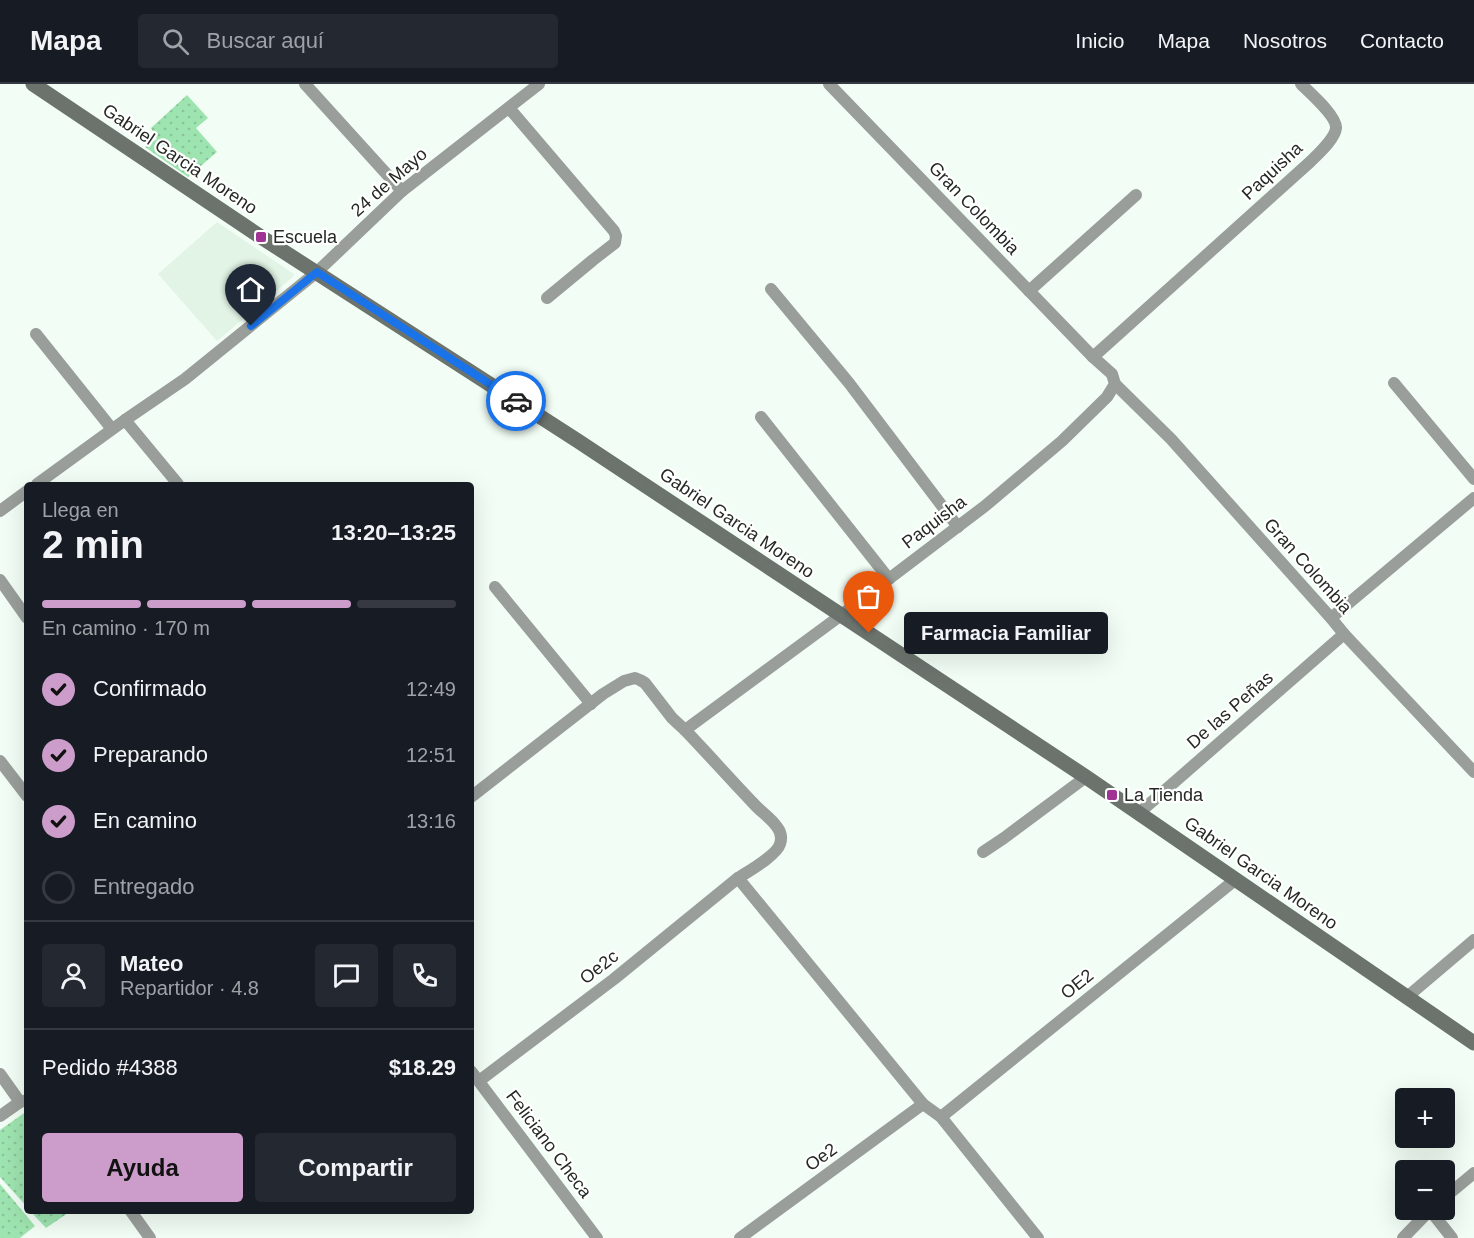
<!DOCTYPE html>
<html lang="es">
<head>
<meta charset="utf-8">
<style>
	:root { --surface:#171b24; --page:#242831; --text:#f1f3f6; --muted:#9ea1a6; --line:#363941; --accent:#cc9dca }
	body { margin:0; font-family:Arial,sans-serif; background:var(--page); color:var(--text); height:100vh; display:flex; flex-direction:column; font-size:22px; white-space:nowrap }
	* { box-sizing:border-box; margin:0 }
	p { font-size:20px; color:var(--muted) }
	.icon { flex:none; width:33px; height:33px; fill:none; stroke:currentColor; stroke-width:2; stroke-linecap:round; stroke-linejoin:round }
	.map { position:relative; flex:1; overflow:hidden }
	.panel { position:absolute; left:24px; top:398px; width:450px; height:732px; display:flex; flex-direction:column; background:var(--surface); border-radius:6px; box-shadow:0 6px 24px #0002 }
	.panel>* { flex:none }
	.controls { position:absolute; left:1395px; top:1004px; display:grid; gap:12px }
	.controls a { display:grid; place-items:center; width:60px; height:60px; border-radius:6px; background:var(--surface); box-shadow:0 6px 24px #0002; font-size:30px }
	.pin { position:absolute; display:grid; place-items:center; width:51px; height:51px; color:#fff; margin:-62px -26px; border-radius:50% 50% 50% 0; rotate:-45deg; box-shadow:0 0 6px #0007 }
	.pin .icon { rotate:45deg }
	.courier { position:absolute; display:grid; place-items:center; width:60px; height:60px; margin:-30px; border:4px solid #1a73e8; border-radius:50%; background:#fff; color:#222; box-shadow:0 2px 8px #0007 }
	.bubble { position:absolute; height:42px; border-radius:6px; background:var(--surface); box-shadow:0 6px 24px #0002; font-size:20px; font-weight:700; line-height:42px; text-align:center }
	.summary em { font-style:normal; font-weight:700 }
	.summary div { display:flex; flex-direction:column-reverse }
	.summary { display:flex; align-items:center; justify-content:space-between; height:102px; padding:0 18px }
	h1 { font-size:39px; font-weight:700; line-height:45px }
	.bar { display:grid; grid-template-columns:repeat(4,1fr); gap:9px 6px; align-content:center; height:72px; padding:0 18px }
	.bar i { height:8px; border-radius:4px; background:var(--line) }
	.bar .selected { background:var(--accent) }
	.bar p { grid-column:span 4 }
	.line { display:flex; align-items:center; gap:15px; padding:0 18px; border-top:2px solid var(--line) }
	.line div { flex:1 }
	.round { display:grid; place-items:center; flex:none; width:63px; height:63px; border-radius:6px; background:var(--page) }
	ol { padding:0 18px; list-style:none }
	li { display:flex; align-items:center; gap:18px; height:66px }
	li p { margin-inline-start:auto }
	li .icon { padding:6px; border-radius:50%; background:var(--accent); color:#111; stroke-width:4 }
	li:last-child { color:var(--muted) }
	li i { width:33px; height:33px; border:3px solid var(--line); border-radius:50% }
	.primary-button { display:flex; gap:12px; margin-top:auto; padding:12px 18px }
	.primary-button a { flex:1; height:69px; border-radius:6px; background:var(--accent); color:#111; font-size:24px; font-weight:700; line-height:69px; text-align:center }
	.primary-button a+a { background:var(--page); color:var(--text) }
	header { display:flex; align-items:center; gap:36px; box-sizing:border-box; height:84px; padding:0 30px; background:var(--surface); border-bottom:2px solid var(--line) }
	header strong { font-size:28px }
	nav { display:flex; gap:33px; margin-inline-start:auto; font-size:21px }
	.search { width:420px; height:54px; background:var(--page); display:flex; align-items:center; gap:15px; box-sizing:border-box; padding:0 21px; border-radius:6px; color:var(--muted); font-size:22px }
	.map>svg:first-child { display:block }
	.built { fill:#e1f4e5 }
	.grass { fill:url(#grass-dots) }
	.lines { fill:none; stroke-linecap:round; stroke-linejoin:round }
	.street { stroke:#999e9a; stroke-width:12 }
	.secondary { stroke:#6c736d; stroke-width:15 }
	.done { stroke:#6d746e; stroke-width:6; stroke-dasharray:0 10.8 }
	.route { stroke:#1a73e8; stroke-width:8 }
	.poi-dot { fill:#9f3494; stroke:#fff; stroke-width:2 }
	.labels { text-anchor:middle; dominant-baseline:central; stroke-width:4.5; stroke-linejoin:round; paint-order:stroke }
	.street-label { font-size:18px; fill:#252925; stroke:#fff }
	.poi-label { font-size:18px; fill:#252925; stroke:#fff; text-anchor:start }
</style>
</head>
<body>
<header>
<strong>Mapa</strong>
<div class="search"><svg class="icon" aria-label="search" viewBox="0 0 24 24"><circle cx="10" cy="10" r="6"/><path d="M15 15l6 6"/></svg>Buscar aquí</div>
<nav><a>Inicio</a><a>Mapa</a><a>Nosotros</a><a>Contacto</a></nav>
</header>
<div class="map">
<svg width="1474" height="1154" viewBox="0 0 1474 1154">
	<defs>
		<pattern id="grass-dots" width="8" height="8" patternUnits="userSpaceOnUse" patternTransform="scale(1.5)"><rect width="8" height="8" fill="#9ee4b0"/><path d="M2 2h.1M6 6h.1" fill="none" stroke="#88c497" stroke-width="1.8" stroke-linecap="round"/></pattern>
	</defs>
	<rect width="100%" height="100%" fill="#f2fef5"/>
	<path class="built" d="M217,138L294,190L293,193L217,257L158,190Z"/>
	<g class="grass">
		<path d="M187,11L208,34L196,44L217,68L188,93L145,63L157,55L151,44Z"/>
		<path d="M27,1027V1123L0,1093V1046Z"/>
		<path d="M0,1100L35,1142L20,1154H0Z"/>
		<path d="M30,1127H71L46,1144Z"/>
	</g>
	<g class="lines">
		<g class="street">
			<path d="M305,0L402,107"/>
			<path d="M829,0L1093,273"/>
			<path d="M509,24L614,147L616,152L615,159L593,176L547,214"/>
			<path d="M771,205L849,299L958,443"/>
			<path d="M1029,207L1136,111"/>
			<path d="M36,250L112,345"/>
			<path d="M1394,299L1474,395"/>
			<path d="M1115,300L1171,355L1331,534L1344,550L1474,688"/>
			<path d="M761,333L889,495"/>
			<path d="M125,336L178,400"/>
			<path d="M37,400L125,336L185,295L317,188L402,107L539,0"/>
			<path d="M0,427L27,407"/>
			<path d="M0,496L27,534"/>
			<path d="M495,503L591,620"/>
			<path d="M1331,534L1474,414"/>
			<path d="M685,646C708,670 731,696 754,720C761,728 771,734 777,743C781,748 782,754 780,760C777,771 749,787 738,794L923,1020L941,1033L1038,1154"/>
			<path d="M0,677L27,712"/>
			<path d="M471,713L603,610L624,597L635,594L640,596L645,599L672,634L685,646L840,532L985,422L1062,357L1107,313L1115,300L1112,290L1093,273L1310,78C1318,70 1335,55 1336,44C1337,32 1309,8 1301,0"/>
			<path d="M1139,729L1344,550"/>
			<path d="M983,768L1004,754L1086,693"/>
			<path d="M1407,913L1474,856"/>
			<path d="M471,987L597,1154"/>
			<path d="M0,990L20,1018"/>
			<path d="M479,997L614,895L738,794"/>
			<path d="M0,1032L20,1018L27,1016"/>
			<path d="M941,1033L1235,796"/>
			<path d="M1444,1114L1474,1089"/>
			<path d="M130,1126L150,1154"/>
			<path d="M1430,1126L1452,1154"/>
			<path d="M740,1154L923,1020"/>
			<path d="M1403,1154L1431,1125"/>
		</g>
		<path class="secondary" d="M33,0L261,153L578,357L1086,693L1474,959"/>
	</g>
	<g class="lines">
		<path class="done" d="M516,317L869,549"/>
		<path class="route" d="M251,242L317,188L516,317"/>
	</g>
	<g class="poi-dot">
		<rect x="255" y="147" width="12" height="12" rx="3"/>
		<rect x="1106" y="705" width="12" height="12" rx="3"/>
	</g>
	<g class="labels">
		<g class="street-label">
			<text transform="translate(180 75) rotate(34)">Gabriel Garcia Moreno</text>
			<text transform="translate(1272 87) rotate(-43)">Paquisha</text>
			<text transform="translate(389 98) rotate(-41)">24 de Mayo</text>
			<text transform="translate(974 124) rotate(46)">Gran Colombia</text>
			<text transform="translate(934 438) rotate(-37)">Paquisha</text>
			<text transform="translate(737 439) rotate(34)">Gabriel Garcia Moreno</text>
			<text transform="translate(1308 482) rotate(48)">Gran Colombia</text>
			<text transform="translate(1230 626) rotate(-41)">De las Peñas</text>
			<text transform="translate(1261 789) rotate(35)">Gabriel Garcia Moreno</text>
			<text transform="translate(599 883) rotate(-38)">Oe2c</text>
			<text transform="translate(1077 900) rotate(-39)">OE2</text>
			<text transform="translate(549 1060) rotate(53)">Feliciano Checa</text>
			<text transform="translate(821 1073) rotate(-36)">Oe2</text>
		</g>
		<g class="poi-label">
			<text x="273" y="153">Escuela</text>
			<text x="1124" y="711">La Tienda</text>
		</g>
	</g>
</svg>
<div class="controls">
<a>+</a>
<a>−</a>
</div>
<div class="pin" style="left:869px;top:549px;background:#ea580c"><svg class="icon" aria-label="bag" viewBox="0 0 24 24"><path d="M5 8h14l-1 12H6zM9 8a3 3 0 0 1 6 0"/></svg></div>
<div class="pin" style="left:251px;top:242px;background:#1f2937"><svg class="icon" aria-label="home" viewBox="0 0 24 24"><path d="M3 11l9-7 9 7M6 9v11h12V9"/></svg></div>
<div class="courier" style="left:516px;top:317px"><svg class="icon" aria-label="car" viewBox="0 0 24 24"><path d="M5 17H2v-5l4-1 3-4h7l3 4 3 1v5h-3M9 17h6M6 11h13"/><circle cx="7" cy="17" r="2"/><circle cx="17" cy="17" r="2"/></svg></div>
<div class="bubble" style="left:904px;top:528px;width:204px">Farmacia Familiar</div>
<section class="panel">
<div class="summary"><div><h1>2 min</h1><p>Llega en</p></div><em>13:20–13:25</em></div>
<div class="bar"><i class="selected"></i><i class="selected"></i><i class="selected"></i><i></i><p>En camino · 170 m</p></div>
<ol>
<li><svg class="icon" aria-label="check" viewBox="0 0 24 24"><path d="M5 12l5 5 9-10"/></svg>Confirmado<p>12:49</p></li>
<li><svg class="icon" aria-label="check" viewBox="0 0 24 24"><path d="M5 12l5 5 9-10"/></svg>Preparando<p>12:51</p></li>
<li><svg class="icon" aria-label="check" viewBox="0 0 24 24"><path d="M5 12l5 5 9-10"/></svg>En camino<p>13:16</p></li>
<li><i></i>Entregado</li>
</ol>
<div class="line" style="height:108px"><a class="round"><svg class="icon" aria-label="person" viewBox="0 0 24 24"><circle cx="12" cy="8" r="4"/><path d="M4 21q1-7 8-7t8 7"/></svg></a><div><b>Mateo</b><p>Repartidor · 4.8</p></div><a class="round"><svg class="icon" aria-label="chat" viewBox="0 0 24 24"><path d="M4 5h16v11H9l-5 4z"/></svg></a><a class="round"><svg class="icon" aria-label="phone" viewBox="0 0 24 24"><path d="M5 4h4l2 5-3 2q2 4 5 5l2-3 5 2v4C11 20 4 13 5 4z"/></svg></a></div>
<div class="line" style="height:78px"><div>Pedido #4388</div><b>$18.29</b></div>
<div class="primary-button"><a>Ayuda</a><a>Compartir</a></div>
</section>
</div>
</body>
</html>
